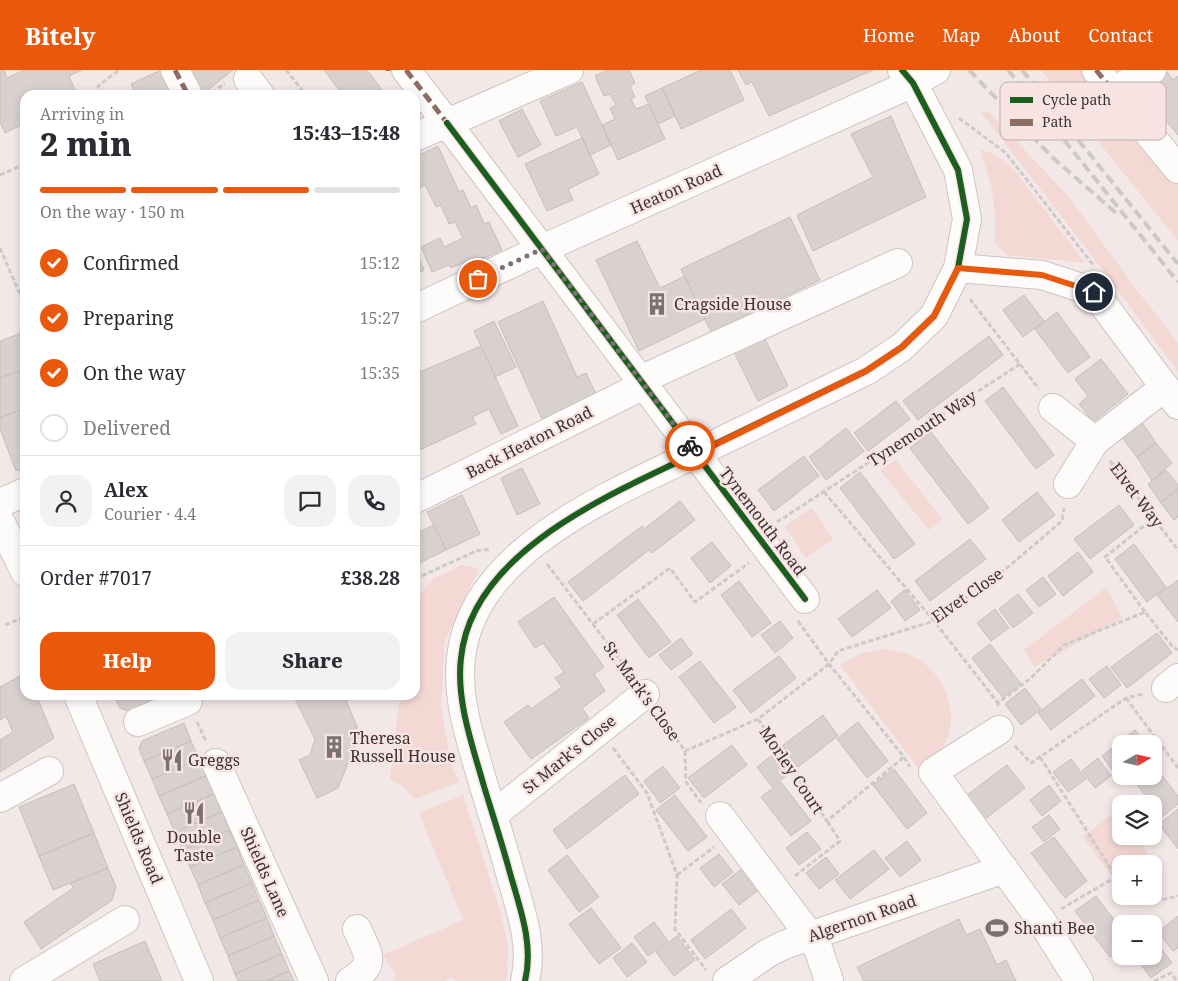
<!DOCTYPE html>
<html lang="en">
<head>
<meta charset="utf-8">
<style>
	:root { --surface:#fff; --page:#f2f2f3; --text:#2b2b33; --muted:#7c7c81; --line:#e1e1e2; --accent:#ea580c }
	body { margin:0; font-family:"Noto Serif",serif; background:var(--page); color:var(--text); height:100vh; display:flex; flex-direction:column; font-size:19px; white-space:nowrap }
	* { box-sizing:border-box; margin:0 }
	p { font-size:16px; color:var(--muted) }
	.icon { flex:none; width:28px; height:28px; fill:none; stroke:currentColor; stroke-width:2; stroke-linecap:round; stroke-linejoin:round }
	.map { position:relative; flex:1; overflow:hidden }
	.drawer { position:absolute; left:20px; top:20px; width:400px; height:610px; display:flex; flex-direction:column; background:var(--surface); border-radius:15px; box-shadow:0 2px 8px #0003 }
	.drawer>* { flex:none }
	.needle { width:32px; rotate:81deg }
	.controls { position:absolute; left:1112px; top:665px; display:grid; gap:10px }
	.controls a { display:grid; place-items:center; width:50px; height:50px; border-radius:10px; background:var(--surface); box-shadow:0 2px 8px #0003; font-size:25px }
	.pin { position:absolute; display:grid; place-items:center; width:42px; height:42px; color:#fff; margin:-21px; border:2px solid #fff; border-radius:50%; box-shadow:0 1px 5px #0007 }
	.courier { position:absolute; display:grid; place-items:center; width:50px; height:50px; margin:-25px; border:4px solid #ea580c; border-radius:50%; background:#fff; color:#222; box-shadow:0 1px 6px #0007 }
	.headline em { font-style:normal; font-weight:800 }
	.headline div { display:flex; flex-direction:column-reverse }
	.headline { display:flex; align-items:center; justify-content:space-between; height:85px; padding:0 20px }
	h1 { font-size:32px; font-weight:800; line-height:38px }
	.bar { display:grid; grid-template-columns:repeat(4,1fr); gap:8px 5px; align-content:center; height:60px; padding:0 20px }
	.bar i { height:6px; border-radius:4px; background:var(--line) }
	.bar .current { background:var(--accent) }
	.bar p { grid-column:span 4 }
	.line { display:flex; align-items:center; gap:12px; padding:0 20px; border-top:1px solid var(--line) }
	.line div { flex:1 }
	.round { display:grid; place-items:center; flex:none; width:52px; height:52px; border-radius:15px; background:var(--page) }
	ol { padding:0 20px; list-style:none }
	li { display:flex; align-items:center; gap:15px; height:55px }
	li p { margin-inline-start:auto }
	li .icon { padding:5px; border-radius:50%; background:var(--accent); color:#fff; stroke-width:4 }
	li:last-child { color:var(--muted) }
	li i { width:28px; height:28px; border:2px solid var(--line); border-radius:50% }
	.cta { display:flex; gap:10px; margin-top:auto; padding:10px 20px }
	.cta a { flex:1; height:58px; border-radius:15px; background:var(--accent); color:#fff; font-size:20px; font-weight:800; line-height:58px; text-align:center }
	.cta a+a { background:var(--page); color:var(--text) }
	header { display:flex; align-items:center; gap:30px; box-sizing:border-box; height:70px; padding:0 25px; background:var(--accent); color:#fff }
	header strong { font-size:24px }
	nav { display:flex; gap:28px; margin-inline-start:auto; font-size:18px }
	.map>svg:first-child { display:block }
	.green { fill:#f4d8d4 }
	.building { fill:#d9d1d0; stroke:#c6bebd }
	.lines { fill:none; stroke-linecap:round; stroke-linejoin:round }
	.minor-casing { stroke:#cdc5c5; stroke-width:30 }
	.major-casing { stroke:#cdc5c5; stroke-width:30 }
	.path { stroke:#cdcac9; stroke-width:3; stroke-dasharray:5 2.5; stroke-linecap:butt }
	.minor { stroke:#fdfcfb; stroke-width:28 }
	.major { stroke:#fdfcfb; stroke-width:28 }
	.rail { stroke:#ccc9c9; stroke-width:4; stroke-dasharray:10 5; stroke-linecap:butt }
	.quiet { stroke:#8d6e63; stroke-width:5; stroke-dasharray:10 5; stroke-linecap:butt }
	.cycleway-casing { stroke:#f7e4e2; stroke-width:9 }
	.cycleway { stroke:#1b5e20; stroke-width:6 }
	.done { stroke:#7a7271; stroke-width:5; stroke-dasharray:0 9 }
	.route { stroke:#ea580c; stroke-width:6 }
	.labels { text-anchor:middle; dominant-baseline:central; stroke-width:5; stroke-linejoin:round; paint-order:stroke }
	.street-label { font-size:16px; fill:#3a3332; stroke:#f7e4e2 }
	.poi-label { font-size:16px; fill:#3a3332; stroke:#f7e4e2; text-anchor:start }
	.key { fill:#f7e4e2; stroke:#beafad; stroke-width:1 }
	.key-label { font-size:14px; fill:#3a3332 }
</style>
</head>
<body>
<header>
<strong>Bitely</strong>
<nav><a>Home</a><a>Map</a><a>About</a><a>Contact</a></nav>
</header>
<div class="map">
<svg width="1178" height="911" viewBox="0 0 1178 911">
	<rect width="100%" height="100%" fill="#f2e8e7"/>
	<g class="green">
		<path d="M1041,0H1089L1178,108V171Z"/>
		<path d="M980,41L990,43L1069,127L1136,219L1178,272V302L1106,204Z"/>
		<path d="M980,79L996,85L1015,101L1085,193L1007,185L995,173V146L992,119Z"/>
		<path d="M896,390L942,449L929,460L880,400Z"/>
		<path d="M812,438L833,469L806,488L785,456Z"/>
		<path d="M462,495L479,499L445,570L441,637L451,695L459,712L414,729L404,717L390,709L400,625H415V531L433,509Z"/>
		<path d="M1106,518L1123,548L1034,597L1024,580Z"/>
		<path d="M882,579C889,580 898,580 905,583C939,594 960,635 947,669C942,683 933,693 922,703L840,595L860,584Z"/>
		<path d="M463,725L501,844L508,874L507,906L505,911H455L453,907L444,911H393L396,905L383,885L463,850L419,743Z"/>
		<path d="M1109,746L1121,755V766H1135L1139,769L1153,794H1121V819L1083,767Z"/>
	</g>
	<g class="building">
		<path d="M0,0H4L7,8L24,0H82L69,6L77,25H25V53L5,63L0,52Z"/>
		<path d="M161,0H164L176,25H136L131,14Z"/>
		<path d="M187,0H233L204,23Z"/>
		<path d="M324,0H367L386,25H343Z"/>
		<path d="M607,0H629L635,13L630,16L635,27L631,29L636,39L649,34L665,69L618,90L602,55L615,49L610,38L616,35L610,24L604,26L595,6Z"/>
		<path d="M701,0H730L744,30L681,59L662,18Z"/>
		<path d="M738,0H873L769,46L752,12L746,15Z"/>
		<path d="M1167,2L1173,10L1178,6V65L1142,22Z"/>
		<path d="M582,12L611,75L590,85L577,57L556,66L540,31Z"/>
		<path d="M662,18L675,46L658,54L645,26Z"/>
		<path d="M522,39L541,75L518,87L499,51Z"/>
		<path d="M891,46L926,127L813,181L797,145L873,107L851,64Z"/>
		<path d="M582,68L599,104L568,119L573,130L547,141L525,94Z"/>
		<path d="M438,76L459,122L463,120L471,138L476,135L484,154L489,152L502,180L471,194L469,190L451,198L449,195L432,202L421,177L440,168L444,177L463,168L455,152L449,154L441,135L436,137L425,115L415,120V87Z"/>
		<path d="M790,147L820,210L711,262L681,199Z"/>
		<path d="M637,171L660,218L685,206L705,249L639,281L596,190Z"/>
		<path d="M415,180L424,200L415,204Z"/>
		<path d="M1024,225L1044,251L1023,267L1003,240Z"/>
		<path d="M543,231L577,307L586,303L597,326L543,351L498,252Z"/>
		<path d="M1057,242L1090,287L1068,303L1035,259Z"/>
		<path d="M494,251L516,297L495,307L474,261Z"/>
		<path d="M24,262L25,266V299L0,308V271Z"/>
		<path d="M763,265L788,316L758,331L733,280Z"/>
		<path d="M989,266L1003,285L918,350L903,331Z"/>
		<path d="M481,276L518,356L501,364L489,339L472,347L476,354L415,382V304Z"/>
		<path d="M1101,289L1128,324L1093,352L1079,334L1088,326L1075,309Z"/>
		<path d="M25,299V338L0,348V308Z"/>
		<path d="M1003,317L1054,385L1036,399L985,331Z"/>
		<path d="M896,331L910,349L868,381L854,363Z"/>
		<path d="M24,338L25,398L16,401L0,359V348Z"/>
		<path d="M1141,351L1156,373L1137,387L1121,366Z"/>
		<path d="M846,358L864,381L826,410L809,387Z"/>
		<path d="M931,362L989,438L968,454L910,378Z"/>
		<path d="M1156,373L1172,393L1152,411L1137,387Z"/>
		<path d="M804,386L819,406L774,441L758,420Z"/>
		<path d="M522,398L540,434L517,445L501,408Z"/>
		<path d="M1166,400L1178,415V419L1161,433L1148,414Z"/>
		<path d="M860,402L915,474L894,489L840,418Z"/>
		<path d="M1178,419V447L1174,450L1161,433Z"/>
		<path d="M1037,422L1055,445L1019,472L1002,450Z"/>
		<path d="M462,425L480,464L446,480L427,442Z"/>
		<path d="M680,431L695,450L652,483L649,480L583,531L568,512L642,456L644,459Z"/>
		<path d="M1119,435L1134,455L1090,489L1074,469Z"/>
		<path d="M434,455L446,480L415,495V464Z"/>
		<path d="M970,469L986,489L930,531L915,511Z"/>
		<path d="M712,472L731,496L710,513L691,488Z"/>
		<path d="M1134,474L1166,517L1147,532L1115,489Z"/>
		<path d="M1078,482L1093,502L1063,526L1048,506Z"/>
		<path d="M1043,507L1056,524L1039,537L1026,520Z"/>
		<path d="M1178,510V552L1157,525Z"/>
		<path d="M739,511L771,553L752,567L721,525Z"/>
		<path d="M877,520L891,538L852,567L838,549Z"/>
		<path d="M905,520L920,540L905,551L891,531Z"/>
		<path d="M1018,524L1033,543L1013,558L999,539Z"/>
		<path d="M554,527L604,597L594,604L605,621L582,638L589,648L531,689L504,652L528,635L531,639L562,617L555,608L564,602L543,573L535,578L518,552Z"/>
		<path d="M638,529L671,572L649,588L617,545Z"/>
		<path d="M995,539L1009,558L991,571L977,553Z"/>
		<path d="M780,551L793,568L775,583L761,565Z"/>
		<path d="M1157,563L1172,583L1127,618L1111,597Z"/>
		<path d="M681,568L693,584L671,600L659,585Z"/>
		<path d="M990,574L1021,614L1003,628L972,588Z"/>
		<path d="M779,586L796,608L751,643L733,620Z"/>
		<path d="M700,591L736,637L714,653L679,607Z"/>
		<path d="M1107,596L1121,615L1104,628L1089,609Z"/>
		<path d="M25,603V625H36L54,668L0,702V670L13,662L6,646L0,650V617Z"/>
		<path d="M1082,609L1095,626L1051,660L1038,643Z"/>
		<path d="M1025,618L1041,639L1021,655L1005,634Z"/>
		<path d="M114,625H163L128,641L120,638Z"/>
		<path d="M293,625H344L360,664L338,718L317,728L299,690L310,685L315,669Z"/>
		<path d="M823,645L838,666L798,697L782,676Z"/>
		<path d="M858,652L888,691L867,708L837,669Z"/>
		<path d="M184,653L191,671L144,691L139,679L142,671Z"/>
		<path d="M1135,660L1146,674H1121V701L1116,705L1102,686Z"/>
		<path d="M191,671L199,689L152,709L144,691Z"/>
		<path d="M732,675L747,695L704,728L688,708Z"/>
		<path d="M775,683L790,703L772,717L757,697Z"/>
		<path d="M1098,688L1111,706L1095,718L1082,701Z"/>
		<path d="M199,689L206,706L159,726L152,709Z"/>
		<path d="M1071,689L1086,709L1068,722L1053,702Z"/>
		<path d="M1007,695L1025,718L985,749L967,725Z"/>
		<path d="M1154,695L1178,726V734L1162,747L1154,736V734H1152L1133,710L1138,706H1154Z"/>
		<path d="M663,696L680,718L660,733L644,711Z"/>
		<path d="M894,699L927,743L907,759L873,715Z"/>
		<path d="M625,705L639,724L567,779L553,760Z"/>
		<path d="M206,706L214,724L167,744L159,726Z"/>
		<path d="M781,712L811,751L791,766L761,727Z"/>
		<path d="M74,714L94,763L39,786L19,737Z"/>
		<path d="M1049,715L1061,731L1042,746L1030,730Z"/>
		<path d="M214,724L222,742L175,762L167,744Z"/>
		<path d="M675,725L707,767L688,781L656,740Z"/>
		<path d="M1178,739V779L1159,754Z"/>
		<path d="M222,742L229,760L182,780L175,762Z"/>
		<path d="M1049,745L1060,759L1044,772L1032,757Z"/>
		<path d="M229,760L237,777L190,797L182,780Z"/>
		<path d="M807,762L821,779L799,795L786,778Z"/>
		<path d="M94,763L108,798L53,820L39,786Z"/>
		<path d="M1054,767L1087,811L1065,828L1031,783Z"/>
		<path d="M907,771L921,790L900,807L885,788Z"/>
		<path d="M237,777L244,795L198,815L190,797Z"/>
		<path d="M874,780L889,799L850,829L835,810Z"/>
		<path d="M719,784L733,802L714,817L700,798Z"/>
		<path d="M567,785L599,827L579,842L548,800Z"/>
		<path d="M826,787L839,804L819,819L806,803Z"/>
		<path d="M244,795L252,813L205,833L198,815Z"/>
		<path d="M108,798L116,817L112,830L41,879L24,852L73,818L71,813Z"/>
		<path d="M743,798L760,819L739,835L722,814Z"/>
		<path d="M252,813L259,830L213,850L205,833Z"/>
		<path d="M1096,826L1121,859V878L1110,887L1075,841Z"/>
		<path d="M259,830L267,848L220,868L213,850Z"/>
		<path d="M591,838L621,878L599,894L569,854Z"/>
		<path d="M731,839L746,858L705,889L691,870Z"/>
		<path d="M1178,846V878L1173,881L1158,862Z"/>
		<path d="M267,848L274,866L228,886L220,868Z"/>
		<path d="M959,849L966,865L980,859L997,895L1006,890L1016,911H864L857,897Z"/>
		<path d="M654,852L668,871L648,886L634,867Z"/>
		<path d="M274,866L282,884L235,904L228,886Z"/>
		<path d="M677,866L695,890L674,906L656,882Z"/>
		<path d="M145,871L162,911H100L93,894Z"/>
		<path d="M632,873L647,892L627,907L613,888Z"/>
		<path d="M1157,873L1172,893L1151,908L1137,889L1140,886H1154V876Z"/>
		<path d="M282,884L289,901L267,911H238L235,904Z"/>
		<path d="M289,901L294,911H267Z"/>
	</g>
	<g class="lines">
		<defs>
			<g id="minor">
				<path d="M175,0L188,25"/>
				<path d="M406,0L447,53L805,529"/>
				<path d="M1096,0L1178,99"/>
				<path d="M248,9L260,25"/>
				<path d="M1113,21L1152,0"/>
				<path d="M415,67L569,0"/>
				<path d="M958,198L1042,205L1094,222L1178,335"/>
				<path d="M415,239L542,179L913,13L936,0"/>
				<path d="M640,310L898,193"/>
				<path d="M1053,338L1095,371"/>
				<path d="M1068,414L1095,371L1165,317"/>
				<path d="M415,429L644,315"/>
				<path d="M0,433L25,422"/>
				<path d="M1166,618L1178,608"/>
				<path d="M138,652L188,631L185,625"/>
				<path d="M999,660L933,702L1041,850L1079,911"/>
				<path d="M216,693L314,911"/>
				<path d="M0,728L49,701"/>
				<path d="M493,745L645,624"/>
				<path d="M720,746L810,866L819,881L829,911"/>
				<path d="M24,911L125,850"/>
				<path d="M350,911C378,894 368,884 357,859"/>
				<path d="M525,911C534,875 520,838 510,803C502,773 492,743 483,713C472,674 456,630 461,588C472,478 619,421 705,379C759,353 813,327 866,301L902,277L934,246L958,198L967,149L958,100L913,13L902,0"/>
				<path d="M727,911L768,883L784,875L1004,799"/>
			</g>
			<g id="major">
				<path d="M0,451L25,502"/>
				<path d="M78,625L199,911"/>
			</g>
		</defs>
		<use href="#minor" class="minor-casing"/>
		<use href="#major" class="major-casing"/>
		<g class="path">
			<path d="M286,0L306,25"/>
			<path d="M212,23L225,13"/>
			<path d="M102,25L98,16L119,0"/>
			<path d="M959,48L1006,83L1094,196"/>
			<path d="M0,105L25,94"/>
			<path d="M0,178L25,236"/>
			<path d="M970,229L1039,319"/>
			<path d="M1110,391L1178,480"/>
			<path d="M824,422L934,551L998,633"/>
			<path d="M777,452L1020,294"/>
			<path d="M547,494L631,604"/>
			<path d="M415,509L476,481L491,479"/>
			<path d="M1145,542L1105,487L1154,448"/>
			<path d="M798,551L829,594L904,687L910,697"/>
			<path d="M593,554L670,498L695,532L749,493"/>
			<path d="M5,555L25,547"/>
			<path d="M1126,628L1178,698"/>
			<path d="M998,636V633L1031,608L1064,575L1145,542L1172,576L1178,580"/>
			<path d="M659,644L685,681L758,649L829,594L838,581L934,551L1007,498L1062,451L1064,438"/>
			<path d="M758,649L827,751L904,687"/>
			<path d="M197,652L206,671"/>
			<path d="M1015,676L1031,693L1126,628L1143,624"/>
			<path d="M613,678L647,723L677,805L675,859L706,900"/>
			<path d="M685,681L686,712L701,733"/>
			<path d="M1040,687L1116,807"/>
			<path d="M677,805L714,777"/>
			<path d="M795,806L840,771L827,751"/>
			<path d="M1149,826L1157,831L1178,826"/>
			<path d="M1061,839L1116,807L1121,810"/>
			<path d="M1154,911L1171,903L1177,911"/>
		</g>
		<use href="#minor" class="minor"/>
		<use href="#major" class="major"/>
		<g class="rail">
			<path d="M969,0L1052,87L1116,143"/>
			<path d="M1008,0L1178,212"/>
			<path d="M1022,0L1178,194"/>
		</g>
		<g class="quiet">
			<path d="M175,0L188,25"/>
			<path d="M388,0V1"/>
			<path d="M406,0L447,53"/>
			<path d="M1096,0L1113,21"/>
		</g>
		<defs>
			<g id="cycleway">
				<path d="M447,53L805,529"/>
				<path d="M525,911C534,875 520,838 510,803C502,773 492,743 483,713C472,674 456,630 461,588C472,478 619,421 705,379C759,353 813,327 866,301L902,277L934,246L958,198L967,149L958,100L913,13L902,0"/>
			</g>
		</defs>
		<use href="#cycleway" class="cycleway-casing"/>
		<use href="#cycleway" class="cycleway"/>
	</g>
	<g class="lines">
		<path class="done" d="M478,209L542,179L690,376"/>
		<path class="route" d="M690,376L696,384L866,301L902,277L934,246L958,198L1042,205L1094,222"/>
	</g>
	<defs>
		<symbol id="building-bare" viewBox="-9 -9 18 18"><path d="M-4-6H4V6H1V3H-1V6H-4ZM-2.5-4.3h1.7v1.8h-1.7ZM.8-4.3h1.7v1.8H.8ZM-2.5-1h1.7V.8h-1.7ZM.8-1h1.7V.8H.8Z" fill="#7a7271" stroke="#f7e4e2" stroke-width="2.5" paint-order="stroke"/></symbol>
		<symbol id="restaurant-bare" viewBox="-9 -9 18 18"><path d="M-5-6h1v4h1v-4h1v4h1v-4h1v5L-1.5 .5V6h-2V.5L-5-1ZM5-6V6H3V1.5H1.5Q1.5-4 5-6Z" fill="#7a7271" stroke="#f7e4e2" stroke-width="2.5" paint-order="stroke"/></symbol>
		<symbol id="stadium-bare" viewBox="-9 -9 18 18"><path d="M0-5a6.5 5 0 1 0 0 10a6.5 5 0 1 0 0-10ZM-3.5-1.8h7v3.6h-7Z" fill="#7a7271" stroke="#f7e4e2" stroke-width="2.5" paint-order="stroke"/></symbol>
	</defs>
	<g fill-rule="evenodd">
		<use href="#building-bare" x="641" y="218" width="32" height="32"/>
		<use href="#building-bare" x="318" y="661" width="32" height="32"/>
		<use href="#restaurant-bare" x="156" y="674" width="32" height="32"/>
		<use href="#restaurant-bare" x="178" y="727" width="32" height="32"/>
		<use href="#stadium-bare" x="981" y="842" width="32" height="32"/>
	</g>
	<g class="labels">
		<g class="street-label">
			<text transform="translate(676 119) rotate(-24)">Heaton Road</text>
			<text transform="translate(922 358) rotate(-33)">Tynemouth Way</text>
			<text transform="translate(529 372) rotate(-27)">Back Heaton Road</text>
			<text transform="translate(1137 425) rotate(53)">Elvet Way</text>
			<text transform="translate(763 451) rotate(53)">Tynemouth Road</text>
			<text transform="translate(967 525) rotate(-35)">Elvet Close</text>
			<text transform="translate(642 621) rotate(54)">St. Mark's Close</text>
			<text transform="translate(569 684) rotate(-39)">St Mark's Close</text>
			<text transform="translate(792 700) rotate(56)">Morley Court</text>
			<text transform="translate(139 768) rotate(67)">Shields Road</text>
			<text transform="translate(265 802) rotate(66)">Shields Lane</text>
			<text transform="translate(862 848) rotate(-19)">Algernon Road</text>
		</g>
		<g class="poi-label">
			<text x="674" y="234">Cragside House</text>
			<text x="350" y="668">Theresa<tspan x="350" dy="18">Russell House</tspan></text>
			<text x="188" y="690">Greggs</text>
			<text x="194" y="767" text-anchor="middle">Double<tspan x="194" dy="18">Taste</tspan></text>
			<text x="1014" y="858">Shanti Bee</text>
		</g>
	</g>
	<rect x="1000" y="12" width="166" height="58" rx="8" class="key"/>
	<rect x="1010" y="27" width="23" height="6" fill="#1b5e20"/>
	<rect x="1010" y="49" width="23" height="7" fill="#8d6e63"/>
	<g class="key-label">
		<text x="1042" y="35">Cycle path</text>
		<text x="1042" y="57">Path</text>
	</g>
</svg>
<div class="controls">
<a><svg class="needle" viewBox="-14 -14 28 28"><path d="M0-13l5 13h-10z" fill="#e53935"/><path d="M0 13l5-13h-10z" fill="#7c7c81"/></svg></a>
<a><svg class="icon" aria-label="layers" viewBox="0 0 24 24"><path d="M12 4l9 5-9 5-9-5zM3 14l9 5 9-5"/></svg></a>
<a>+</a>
<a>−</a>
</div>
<div class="pin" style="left:478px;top:209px;background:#ea580c"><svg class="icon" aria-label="bag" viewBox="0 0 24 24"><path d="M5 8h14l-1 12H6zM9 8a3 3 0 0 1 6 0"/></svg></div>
<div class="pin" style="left:1094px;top:222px;background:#1f2937"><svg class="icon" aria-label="home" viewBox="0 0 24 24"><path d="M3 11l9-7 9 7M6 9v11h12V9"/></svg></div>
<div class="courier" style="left:690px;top:376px"><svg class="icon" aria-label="bike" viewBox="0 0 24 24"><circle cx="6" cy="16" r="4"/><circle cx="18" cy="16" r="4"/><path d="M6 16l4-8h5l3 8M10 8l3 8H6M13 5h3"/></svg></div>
<section class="drawer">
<div class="headline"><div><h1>2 min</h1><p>Arriving in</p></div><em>15:43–15:48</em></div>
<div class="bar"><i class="current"></i><i class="current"></i><i class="current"></i><i></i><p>On the way · 150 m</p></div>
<ol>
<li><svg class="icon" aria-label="check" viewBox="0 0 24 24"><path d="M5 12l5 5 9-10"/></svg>Confirmed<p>15:12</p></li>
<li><svg class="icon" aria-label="check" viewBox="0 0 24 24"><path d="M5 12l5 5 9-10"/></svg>Preparing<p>15:27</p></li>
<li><svg class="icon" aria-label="check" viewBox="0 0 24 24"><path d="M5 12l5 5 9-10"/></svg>On the way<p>15:35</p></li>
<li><i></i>Delivered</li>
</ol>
<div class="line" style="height:90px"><a class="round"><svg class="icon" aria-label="person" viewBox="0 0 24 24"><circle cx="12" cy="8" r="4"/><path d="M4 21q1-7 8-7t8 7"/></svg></a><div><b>Alex</b><p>Courier · 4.4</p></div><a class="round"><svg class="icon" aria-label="chat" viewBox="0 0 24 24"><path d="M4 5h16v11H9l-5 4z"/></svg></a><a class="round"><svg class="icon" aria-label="phone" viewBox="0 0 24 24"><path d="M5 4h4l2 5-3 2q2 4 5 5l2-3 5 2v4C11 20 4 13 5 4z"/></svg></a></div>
<div class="line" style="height:65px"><div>Order #7017</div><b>£38.28</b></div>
<div class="cta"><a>Help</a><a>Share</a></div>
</section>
</div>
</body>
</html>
